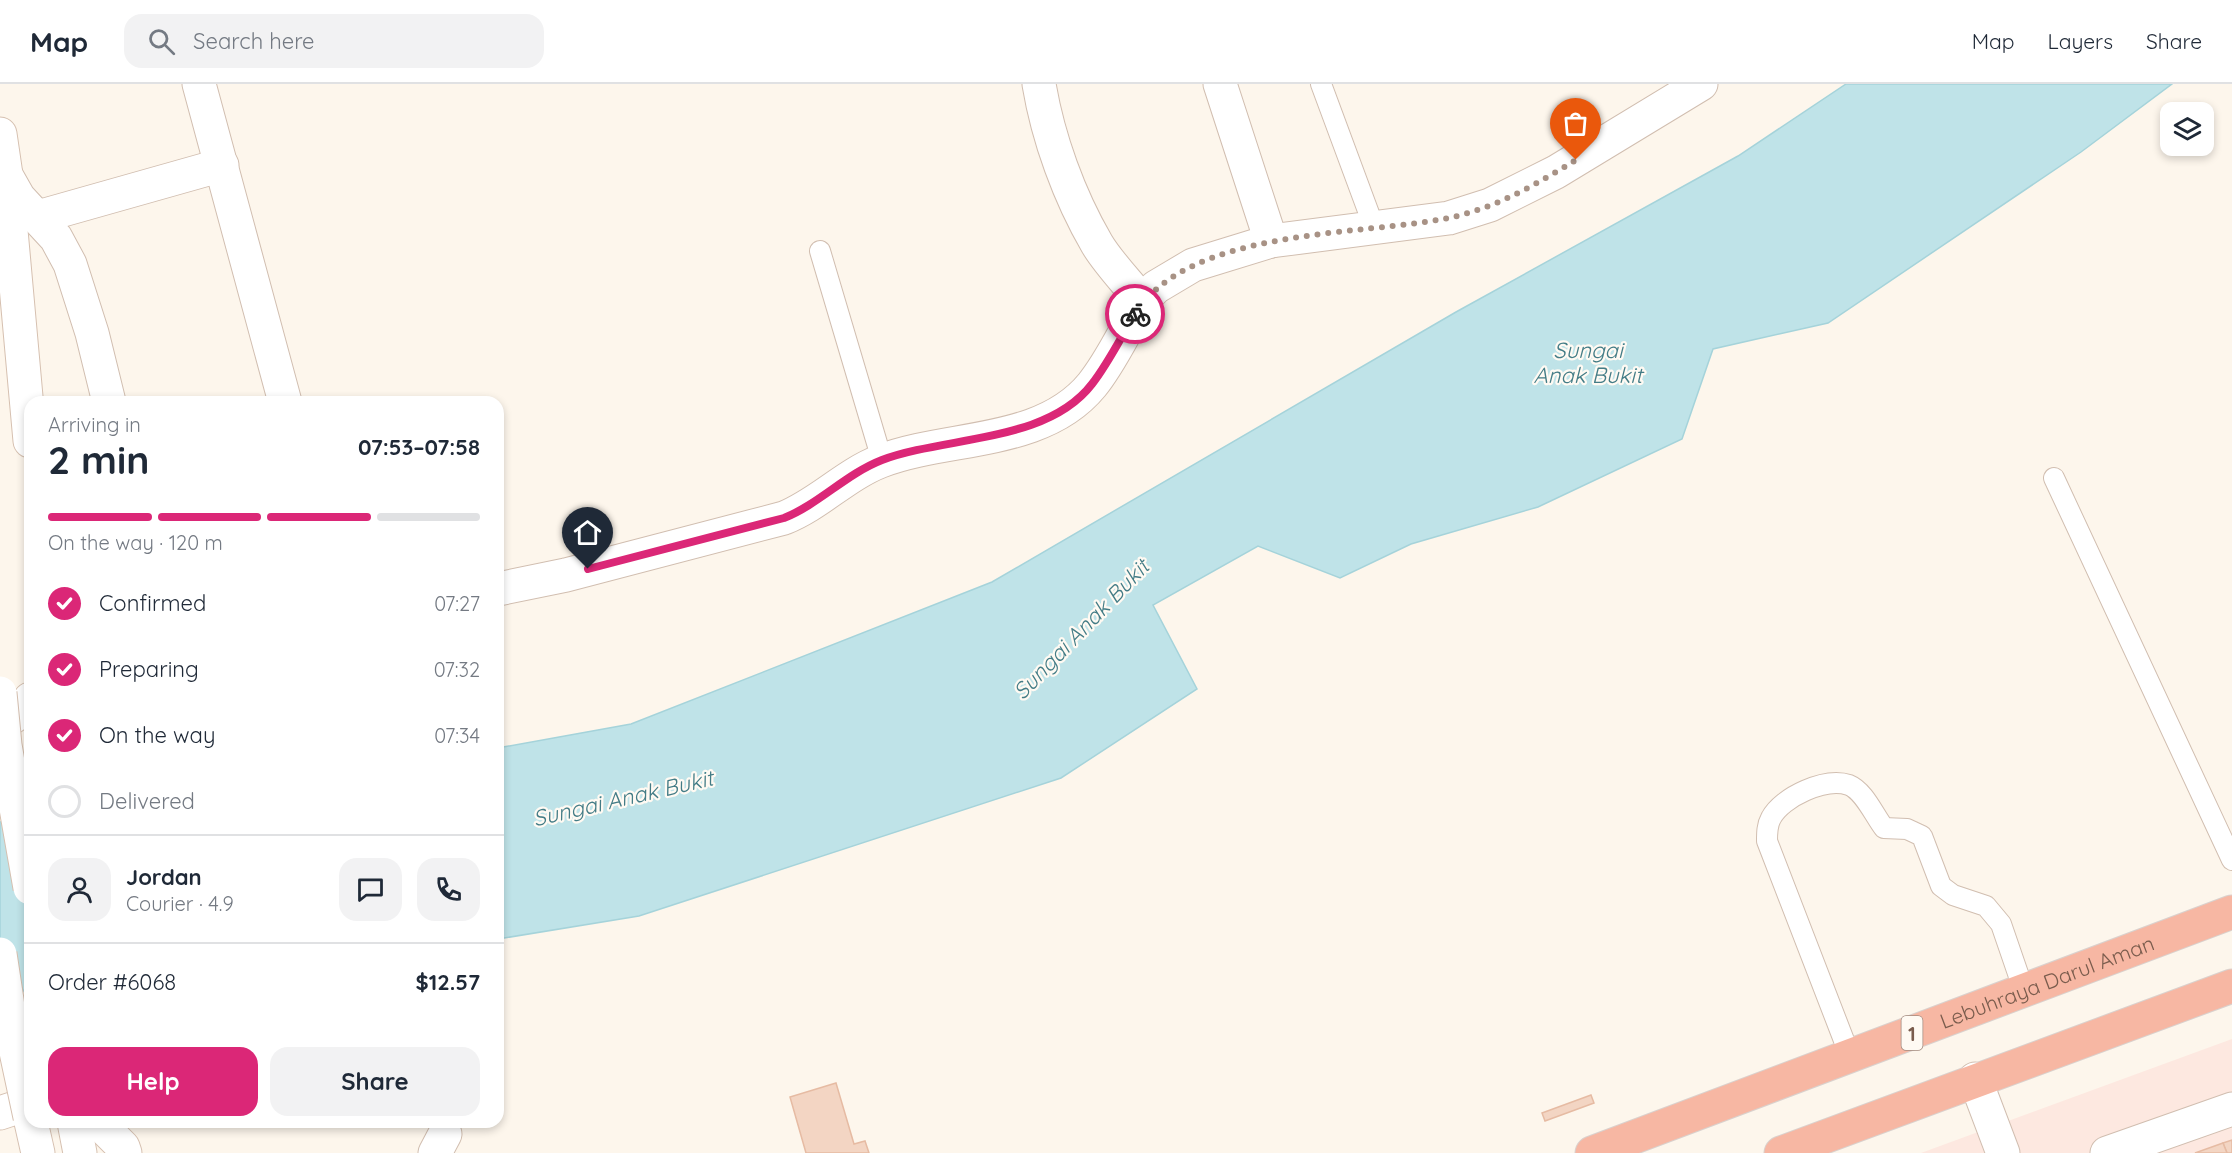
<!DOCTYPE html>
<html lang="en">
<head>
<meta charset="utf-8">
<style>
	:root { --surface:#fff; --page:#f2f2f3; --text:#1f2937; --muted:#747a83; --line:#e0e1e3; --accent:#db2777 }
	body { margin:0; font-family:Quicksand,sans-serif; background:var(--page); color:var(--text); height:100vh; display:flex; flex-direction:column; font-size:22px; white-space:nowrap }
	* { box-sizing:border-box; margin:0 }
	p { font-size:20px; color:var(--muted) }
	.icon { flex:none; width:33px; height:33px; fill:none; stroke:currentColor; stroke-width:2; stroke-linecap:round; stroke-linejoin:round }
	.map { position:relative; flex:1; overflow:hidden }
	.panel { position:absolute; left:24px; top:312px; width:480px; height:732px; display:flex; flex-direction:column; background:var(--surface); border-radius:18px; box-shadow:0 3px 9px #0003 }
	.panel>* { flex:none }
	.buttons { position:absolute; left:2160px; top:18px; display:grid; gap:12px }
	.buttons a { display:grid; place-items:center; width:54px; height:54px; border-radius:12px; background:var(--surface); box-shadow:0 3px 9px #0003; font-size:30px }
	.pin { position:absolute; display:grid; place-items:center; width:51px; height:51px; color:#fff; margin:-62px -26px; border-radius:50% 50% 50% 0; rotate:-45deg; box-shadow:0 0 6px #0007 }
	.pin .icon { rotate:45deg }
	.courier { position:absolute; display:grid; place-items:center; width:60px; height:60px; margin:-30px; border:4px solid #db2777; border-radius:50%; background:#fff; color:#222; box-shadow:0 2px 8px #0007 }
	.summary em { font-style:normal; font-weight:700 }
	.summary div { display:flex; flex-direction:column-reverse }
	.summary { display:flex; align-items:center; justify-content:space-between; height:102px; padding:0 24px }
	h1 { font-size:39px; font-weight:700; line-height:45px }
	.bar { display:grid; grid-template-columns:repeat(4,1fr); gap:9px 6px; align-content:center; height:72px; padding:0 24px }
	.bar i { height:8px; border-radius:4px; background:var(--line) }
	.bar .active { background:var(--accent) }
	.bar p { grid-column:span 4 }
	.line { display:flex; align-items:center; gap:15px; padding:0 24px; border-top:2px solid var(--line) }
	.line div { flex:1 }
	.round { display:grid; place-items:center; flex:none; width:63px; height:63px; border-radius:18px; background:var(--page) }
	ol { padding:0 24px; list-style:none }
	li { display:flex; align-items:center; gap:18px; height:66px }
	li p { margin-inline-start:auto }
	li .icon { padding:6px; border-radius:50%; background:var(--accent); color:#fff; stroke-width:4 }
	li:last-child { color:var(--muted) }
	li i { width:33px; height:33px; border:3px solid var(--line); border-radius:50% }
	.cta { display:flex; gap:12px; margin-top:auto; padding:12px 24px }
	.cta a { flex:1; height:69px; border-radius:18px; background:var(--accent); color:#fff; font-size:24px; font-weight:700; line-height:69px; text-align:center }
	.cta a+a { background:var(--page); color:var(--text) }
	header { display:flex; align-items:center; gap:36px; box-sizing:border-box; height:84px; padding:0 30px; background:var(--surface); border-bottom:2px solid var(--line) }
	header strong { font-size:28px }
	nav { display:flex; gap:33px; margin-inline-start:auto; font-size:21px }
	.search { width:420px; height:54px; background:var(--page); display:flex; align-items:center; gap:15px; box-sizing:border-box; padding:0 21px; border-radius:18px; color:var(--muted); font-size:22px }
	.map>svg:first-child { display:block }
	.commercial { fill:#fde8e0 }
	.water { fill:#bfe3e8; stroke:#a5d3da; stroke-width:1.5 }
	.building { fill:#f3d5c3; stroke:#e6bba3; stroke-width:1.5 }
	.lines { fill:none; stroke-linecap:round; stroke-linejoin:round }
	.lane-casing { stroke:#d1beb0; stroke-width:22 }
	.street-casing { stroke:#d1beb0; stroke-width:35 }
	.secondary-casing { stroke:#d6c0b0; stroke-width:35 }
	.highway-casing { stroke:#dad1cd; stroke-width:35 }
	.lane { stroke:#fff; stroke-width:20 }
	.street { stroke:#fff; stroke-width:33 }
	.secondary { stroke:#fff; stroke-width:33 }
	.highway { stroke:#f7b7a3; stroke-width:33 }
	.secondary-bridge-casing { stroke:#d6c0b0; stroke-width:35; stroke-linecap:butt }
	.secondary-bridge { stroke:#fff; stroke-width:33 }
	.done { stroke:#a89285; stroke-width:6; stroke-dasharray:0 10.8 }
	.route { stroke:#db2777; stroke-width:8 }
	.labels { text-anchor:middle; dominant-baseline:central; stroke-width:4.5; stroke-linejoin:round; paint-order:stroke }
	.shield { fill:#fffaf3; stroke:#a28b7f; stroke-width:1.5 }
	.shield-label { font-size:20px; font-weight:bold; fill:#7a5c4d }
	.street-label { font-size:21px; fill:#7a5c4d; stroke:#fffaf3 }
	.water-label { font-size:22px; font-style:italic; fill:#437c86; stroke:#fffaf3 }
</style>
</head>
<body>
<header>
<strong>Map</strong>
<div class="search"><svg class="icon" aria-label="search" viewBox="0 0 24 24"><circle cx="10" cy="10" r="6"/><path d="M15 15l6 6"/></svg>Search here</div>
<nav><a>Map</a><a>Layers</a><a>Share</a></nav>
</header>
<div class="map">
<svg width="2232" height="1069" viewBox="0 0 2232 1069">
	<rect width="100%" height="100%" fill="#fdf6ec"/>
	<path class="commercial" d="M2232,955V1069H1921Z"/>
	<g class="water">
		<path d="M1846,0H2172L2081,68L1828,239L1713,265L1682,355L1538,423L1411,460L1340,494L1258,462L1153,521L1197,605L1061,694L639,832L498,855V664L631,640L992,498L1456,228L1738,72Z"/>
		<path d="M30,734V918L18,897L0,893V738Z"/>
	</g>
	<g class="building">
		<path d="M836,999L854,1060L865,1057L869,1069H806L790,1013Z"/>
		<path d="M1591,1011L1594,1019L1545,1037L1542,1029Z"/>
		<path d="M2232,1056V1069H2227L2223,1059Z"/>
		<path d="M2223,1059L2227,1069H2195Z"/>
	</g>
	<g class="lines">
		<defs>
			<g id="lane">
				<path d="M1321,0L1374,143"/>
				<path d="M820,167L882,376"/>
				<path d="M2054,394L2232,776"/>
				<path d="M1850,972L1767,757C1767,749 1767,741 1771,734C1782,713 1825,693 1849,701C1864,707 1874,731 1884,744L1907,745L1922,752L1941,802L1953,811L1986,822L2001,840L2024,907"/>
			</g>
			<g id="street">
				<path d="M199,0L285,318"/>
				<path d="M1039,0C1048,54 1069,112 1097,160C1109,180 1128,199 1143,218"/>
				<path d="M1220,0L1271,157"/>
				<path d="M6,91L19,114L56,154L70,180L92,249L109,318"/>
				<path d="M38,133L222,81"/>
				<path d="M498,505L566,491L784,434C819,420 845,391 881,377C949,351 1042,362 1092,301C1114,274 1127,240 1147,212L1156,203L1193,181L1271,157L1449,134L1490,121L1556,88L1701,0"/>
				<path d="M1975,995L2003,1069"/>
				<path d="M435,1069L445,1050"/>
				<path d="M2107,1069L2232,1025"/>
			</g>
			<g id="secondary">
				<path d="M0,50L6,91L30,357"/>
				<path d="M0,642L24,625L30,615"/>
				<path d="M0,1029L30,1019"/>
				<path d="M31,1038L38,1069"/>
				<path d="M74,1038L80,1069"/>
				<path d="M98,1038L123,1063L125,1069"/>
			</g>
			<g id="highway">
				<path id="s1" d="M1592,1069L2232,828"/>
				<path d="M1781,1069L2232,902"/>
			</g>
		</defs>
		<use href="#lane" class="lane-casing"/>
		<use href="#street" class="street-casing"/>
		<use href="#secondary" class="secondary-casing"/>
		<use href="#highway" class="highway-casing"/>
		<use href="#lane" class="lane"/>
		<use href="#street" class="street"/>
		<use href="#secondary" class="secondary"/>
		<use href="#highway" class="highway"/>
		<defs>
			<g id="secondary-bridge">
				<path d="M0,609L5,661L30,804"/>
				<path d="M0,870L12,949L30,1033"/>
			</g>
		</defs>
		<use href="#secondary-bridge" class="secondary-bridge-casing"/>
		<use href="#secondary-bridge" class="secondary-bridge"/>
	</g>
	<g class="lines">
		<path class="done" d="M1135,230C1189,144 1359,152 1448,134C1494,125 1537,100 1576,76"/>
		<path class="route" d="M588,485L784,434C819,420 846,390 882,376C946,352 1047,359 1092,300C1109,278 1121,253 1135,230"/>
	</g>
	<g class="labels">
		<rect class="shield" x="1901.5" y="932" width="21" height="34" rx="4.5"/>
		<g class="shield-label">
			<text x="1912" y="949">1</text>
		</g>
		<g class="street-label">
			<text stroke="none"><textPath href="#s1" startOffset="486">Lebuhraya Darul Aman</textPath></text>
		</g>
		<g class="water-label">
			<text x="1588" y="266">Sungai<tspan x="1588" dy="25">Anak Bukit</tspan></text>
			<text transform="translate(1081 545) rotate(-46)">Sungai Anak Bukit</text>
			<text transform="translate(623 714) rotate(-13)">Sungai Anak Bukit</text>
		</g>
	</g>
</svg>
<div class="buttons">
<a><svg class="icon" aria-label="layers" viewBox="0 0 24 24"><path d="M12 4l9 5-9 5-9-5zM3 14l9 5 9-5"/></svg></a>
</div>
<div class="pin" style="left:1576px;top:76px;background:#ea580c"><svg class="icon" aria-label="bag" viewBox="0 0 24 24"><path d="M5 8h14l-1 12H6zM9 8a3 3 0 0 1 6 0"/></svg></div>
<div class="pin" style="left:588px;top:485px;background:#1f2937"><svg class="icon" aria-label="home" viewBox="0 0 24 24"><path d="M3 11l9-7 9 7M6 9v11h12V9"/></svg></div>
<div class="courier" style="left:1135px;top:230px"><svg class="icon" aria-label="bike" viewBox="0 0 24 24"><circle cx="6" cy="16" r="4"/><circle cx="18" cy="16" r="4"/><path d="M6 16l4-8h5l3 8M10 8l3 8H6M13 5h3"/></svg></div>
<section class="panel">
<div class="summary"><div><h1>2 min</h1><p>Arriving in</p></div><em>07:53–07:58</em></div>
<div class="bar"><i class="active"></i><i class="active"></i><i class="active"></i><i></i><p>On the way · 120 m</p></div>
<ol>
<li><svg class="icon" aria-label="check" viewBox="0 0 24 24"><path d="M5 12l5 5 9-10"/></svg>Confirmed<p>07:27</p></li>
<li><svg class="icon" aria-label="check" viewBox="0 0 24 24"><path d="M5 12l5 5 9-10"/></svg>Preparing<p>07:32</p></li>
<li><svg class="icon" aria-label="check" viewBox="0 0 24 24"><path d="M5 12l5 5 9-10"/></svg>On the way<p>07:34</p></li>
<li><i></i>Delivered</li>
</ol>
<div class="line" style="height:108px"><a class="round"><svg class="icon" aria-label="person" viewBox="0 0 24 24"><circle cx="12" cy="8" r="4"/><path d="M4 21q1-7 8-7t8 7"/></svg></a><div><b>Jordan</b><p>Courier · 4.9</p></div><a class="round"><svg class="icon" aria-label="chat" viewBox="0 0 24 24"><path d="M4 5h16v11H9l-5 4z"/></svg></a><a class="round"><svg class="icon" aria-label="phone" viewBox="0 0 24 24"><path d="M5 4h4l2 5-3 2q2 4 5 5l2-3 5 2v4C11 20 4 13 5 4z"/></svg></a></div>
<div class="line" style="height:78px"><div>Order #6068</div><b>$12.57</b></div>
<div class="cta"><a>Help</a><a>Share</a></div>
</section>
</div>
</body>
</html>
